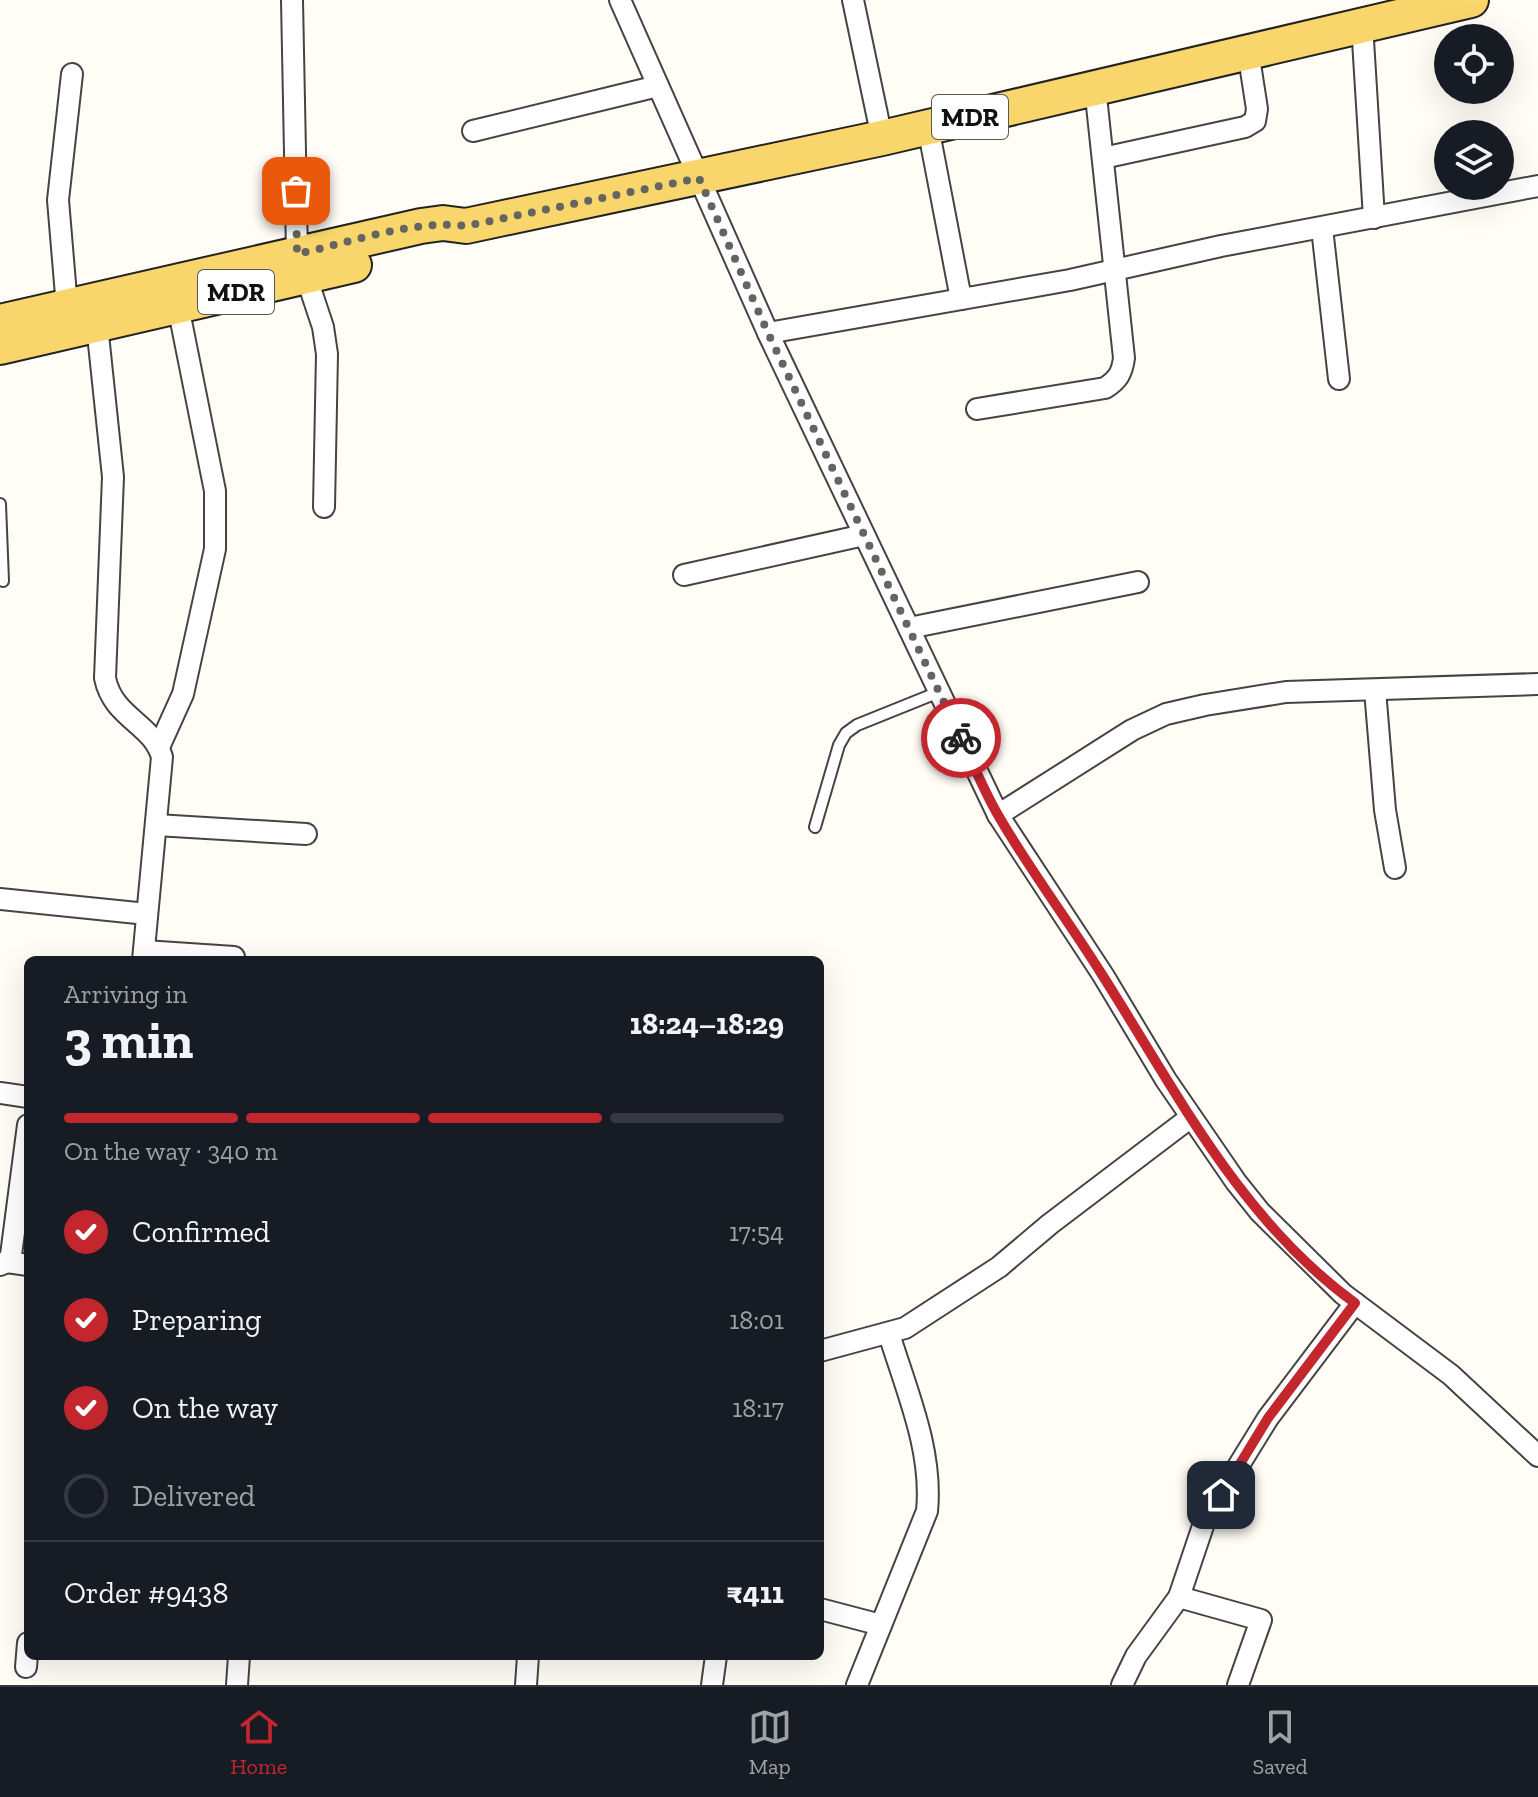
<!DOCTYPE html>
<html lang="en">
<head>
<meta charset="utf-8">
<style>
	:root { --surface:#171b24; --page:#242831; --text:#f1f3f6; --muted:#9ea1a6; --line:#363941; --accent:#c4262e }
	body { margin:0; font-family:"Zilla Slab",serif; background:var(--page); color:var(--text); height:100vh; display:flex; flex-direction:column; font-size:30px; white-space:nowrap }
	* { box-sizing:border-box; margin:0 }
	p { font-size:26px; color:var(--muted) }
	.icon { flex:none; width:44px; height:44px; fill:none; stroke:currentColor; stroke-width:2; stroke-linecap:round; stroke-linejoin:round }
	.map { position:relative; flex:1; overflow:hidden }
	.drawer { position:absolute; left:24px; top:956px; width:800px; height:704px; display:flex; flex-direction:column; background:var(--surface); border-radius:12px; box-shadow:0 8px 32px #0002 }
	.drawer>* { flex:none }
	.buttons { position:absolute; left:1434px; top:24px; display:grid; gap:16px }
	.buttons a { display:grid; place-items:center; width:80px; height:80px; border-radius:50%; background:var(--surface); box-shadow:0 8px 32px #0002; font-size:40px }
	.pin { position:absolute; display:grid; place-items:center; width:68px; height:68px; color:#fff; margin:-34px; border-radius:16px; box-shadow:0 4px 12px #0006 }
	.courier { position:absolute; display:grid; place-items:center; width:80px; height:80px; margin:-40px; border:6px solid #c4262e; border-radius:50%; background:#fff; color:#222; box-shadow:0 2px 10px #0007 }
	.head em { font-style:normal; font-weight:700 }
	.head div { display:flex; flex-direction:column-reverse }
	.head { display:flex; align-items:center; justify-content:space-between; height:136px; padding:0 40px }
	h1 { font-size:52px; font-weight:700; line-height:60px }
	.bar { display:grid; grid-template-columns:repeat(4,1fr); gap:12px 8px; align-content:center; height:96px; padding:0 40px }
	.bar i { height:10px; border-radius:6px; background:var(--line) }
	.bar .selected { background:var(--accent) }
	.bar p { grid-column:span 4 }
	.line { display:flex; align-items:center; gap:20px; padding:0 40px; border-top:2px solid var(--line) }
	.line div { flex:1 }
	ol { padding:0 40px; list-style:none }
	li { display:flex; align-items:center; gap:24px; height:88px }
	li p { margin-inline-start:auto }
	li .icon { padding:8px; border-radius:50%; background:var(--accent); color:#fff; stroke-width:4 }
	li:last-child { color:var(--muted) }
	li i { width:44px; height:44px; border:4px solid var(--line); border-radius:50% }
	.tab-bar { display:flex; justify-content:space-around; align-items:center; height:112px; border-top:2px solid var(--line); background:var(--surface); font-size:22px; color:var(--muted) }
	.tab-bar a { display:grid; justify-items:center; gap:4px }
	.tab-bar .selected { color:var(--accent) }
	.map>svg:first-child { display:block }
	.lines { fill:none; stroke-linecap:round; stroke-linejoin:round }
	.service-casing { stroke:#444; stroke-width:14 }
	.minor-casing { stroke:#444; stroke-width:24 }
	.primary-casing { stroke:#222; stroke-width:38 }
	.service { stroke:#fff; stroke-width:10 }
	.minor { stroke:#fff; stroke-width:20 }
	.primary { stroke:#f9d66b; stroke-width:34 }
	.done { stroke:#646461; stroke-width:8; stroke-dasharray:0 14.4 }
	.route { stroke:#c4262e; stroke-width:10 }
	.labels { text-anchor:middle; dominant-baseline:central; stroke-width:8; stroke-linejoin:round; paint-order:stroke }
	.shield { fill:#fff; stroke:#585858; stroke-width:2 }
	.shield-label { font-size:26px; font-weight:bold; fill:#111 }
</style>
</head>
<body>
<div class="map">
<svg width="1538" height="1685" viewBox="0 0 1538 1685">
	<rect width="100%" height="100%" fill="#fffdf5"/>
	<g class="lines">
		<defs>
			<g id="service">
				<path d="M0,504L3,581"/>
				<path d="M815,827L839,745L846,733L857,725L939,692"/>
			</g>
			<g id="minor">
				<path d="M292,0L297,254"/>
				<path d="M620,0L768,333L998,815L1103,975L1166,1080L1236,1182L1260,1212L1343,1294L1451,1375L1538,1456"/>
				<path d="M853,0L882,138"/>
				<path d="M1362,24L1374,218"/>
				<path d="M928,127L961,299"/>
				<path d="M473,131L658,86"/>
				<path d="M1103,158L1245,127L1255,121L1257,109L1248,51"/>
				<path d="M1322,228L1339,379"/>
				<path d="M306,276L323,327L327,354L324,507"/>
				<path d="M67,307L58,200L72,74"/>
				<path d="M97,325L113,477L105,678C113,718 152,723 162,757L143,960"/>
				<path d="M768,333L1070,280L1221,246L1538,186"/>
				<path d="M977,409L1105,388C1118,380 1122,373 1124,358L1095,87"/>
				<path d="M684,575L864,535"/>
				<path d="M909,628L1138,582"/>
				<path d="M1375,690L1385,810L1395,868"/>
				<path d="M159,747L183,694L215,549V491L178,306"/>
				<path d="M998,815L1132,730L1166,714L1205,705L1286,692L1538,684"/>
				<path d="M156,825L306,834"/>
				<path d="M0,899L147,914"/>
				<path d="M144,951L234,957"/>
				<path d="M0,1093L28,1097"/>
				<path d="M7,1262L28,1265"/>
				<path d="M0,1265L7,1262L11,1255L28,1125"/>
				<path d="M820,1351L905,1328L999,1267L1050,1224L1191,1117"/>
				<path d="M1179,1597L1261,1620L1238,1685"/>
				<path d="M820,1609L881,1625"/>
				<path d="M26,1667L28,1643"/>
				<path d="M237,1685L239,1656"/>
				<path d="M526,1685L528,1656"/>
				<path d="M712,1685L716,1656"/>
				<path d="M857,1685L927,1511C933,1451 907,1392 889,1334"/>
				<path d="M1122,1685L1136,1656L1179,1597L1205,1520L1268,1418L1355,1303"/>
			</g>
			<g id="primary">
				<path d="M0,322L421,226L443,223L466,226L882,138L1471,0"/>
				<path d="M0,347L354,265"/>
			</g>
		</defs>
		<use href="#service" class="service-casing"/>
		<use href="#minor" class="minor-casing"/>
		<use href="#primary" class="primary-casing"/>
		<use href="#service" class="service"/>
		<use href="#minor" class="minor"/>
		<use href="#primary" class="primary"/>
	</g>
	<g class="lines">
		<path class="done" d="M296,191L297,254C348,243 415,219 466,226L699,178L768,333L961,738"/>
		<path class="route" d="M961,738C973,764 984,791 998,815C1029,869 1068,920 1101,973C1175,1089 1240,1220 1355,1303L1268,1418L1221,1495"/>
	</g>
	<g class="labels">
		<g class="shield">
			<rect x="932" y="95" width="76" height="44" rx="6"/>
			<rect x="198" y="270" width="76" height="44" rx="6"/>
		</g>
		<g class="shield-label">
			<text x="970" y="117">MDR</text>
			<text x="236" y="292">MDR</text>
		</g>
	</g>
</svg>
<div class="buttons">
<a><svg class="icon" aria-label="locate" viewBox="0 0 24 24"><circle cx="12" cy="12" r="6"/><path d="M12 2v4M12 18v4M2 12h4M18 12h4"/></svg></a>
<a><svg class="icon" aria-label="layers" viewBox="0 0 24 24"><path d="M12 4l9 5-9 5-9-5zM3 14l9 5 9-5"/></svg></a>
</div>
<div class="pin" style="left:296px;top:191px;background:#ea580c"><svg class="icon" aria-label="bag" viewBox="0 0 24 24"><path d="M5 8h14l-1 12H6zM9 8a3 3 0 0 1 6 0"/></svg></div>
<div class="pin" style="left:1221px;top:1495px;background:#1f2937"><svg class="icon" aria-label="home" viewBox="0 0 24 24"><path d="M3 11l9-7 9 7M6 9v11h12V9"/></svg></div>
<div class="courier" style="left:961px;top:738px"><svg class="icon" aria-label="bike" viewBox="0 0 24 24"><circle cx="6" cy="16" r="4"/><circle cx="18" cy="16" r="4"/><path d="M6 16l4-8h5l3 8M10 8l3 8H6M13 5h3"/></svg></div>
<section class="drawer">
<div class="head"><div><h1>3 min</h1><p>Arriving in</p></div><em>18:24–18:29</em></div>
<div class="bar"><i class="selected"></i><i class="selected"></i><i class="selected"></i><i></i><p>On the way · 340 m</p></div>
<ol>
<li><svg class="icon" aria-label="check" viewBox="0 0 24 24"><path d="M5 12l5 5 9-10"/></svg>Confirmed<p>17:54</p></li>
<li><svg class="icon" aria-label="check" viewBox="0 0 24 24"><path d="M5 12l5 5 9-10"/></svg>Preparing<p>18:01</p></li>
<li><svg class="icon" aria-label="check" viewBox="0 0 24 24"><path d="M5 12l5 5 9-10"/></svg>On the way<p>18:17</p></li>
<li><i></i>Delivered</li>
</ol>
<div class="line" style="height:104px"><div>Order #9438</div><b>₹411</b></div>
</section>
</div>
<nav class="tab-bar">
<a class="selected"><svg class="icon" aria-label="home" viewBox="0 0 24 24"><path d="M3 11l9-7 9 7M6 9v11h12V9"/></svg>Home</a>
<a><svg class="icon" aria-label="map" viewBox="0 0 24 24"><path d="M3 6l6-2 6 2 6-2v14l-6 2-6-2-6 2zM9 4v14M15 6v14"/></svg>Map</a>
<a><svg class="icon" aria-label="saved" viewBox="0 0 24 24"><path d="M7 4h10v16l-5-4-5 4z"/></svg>Saved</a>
</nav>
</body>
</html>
